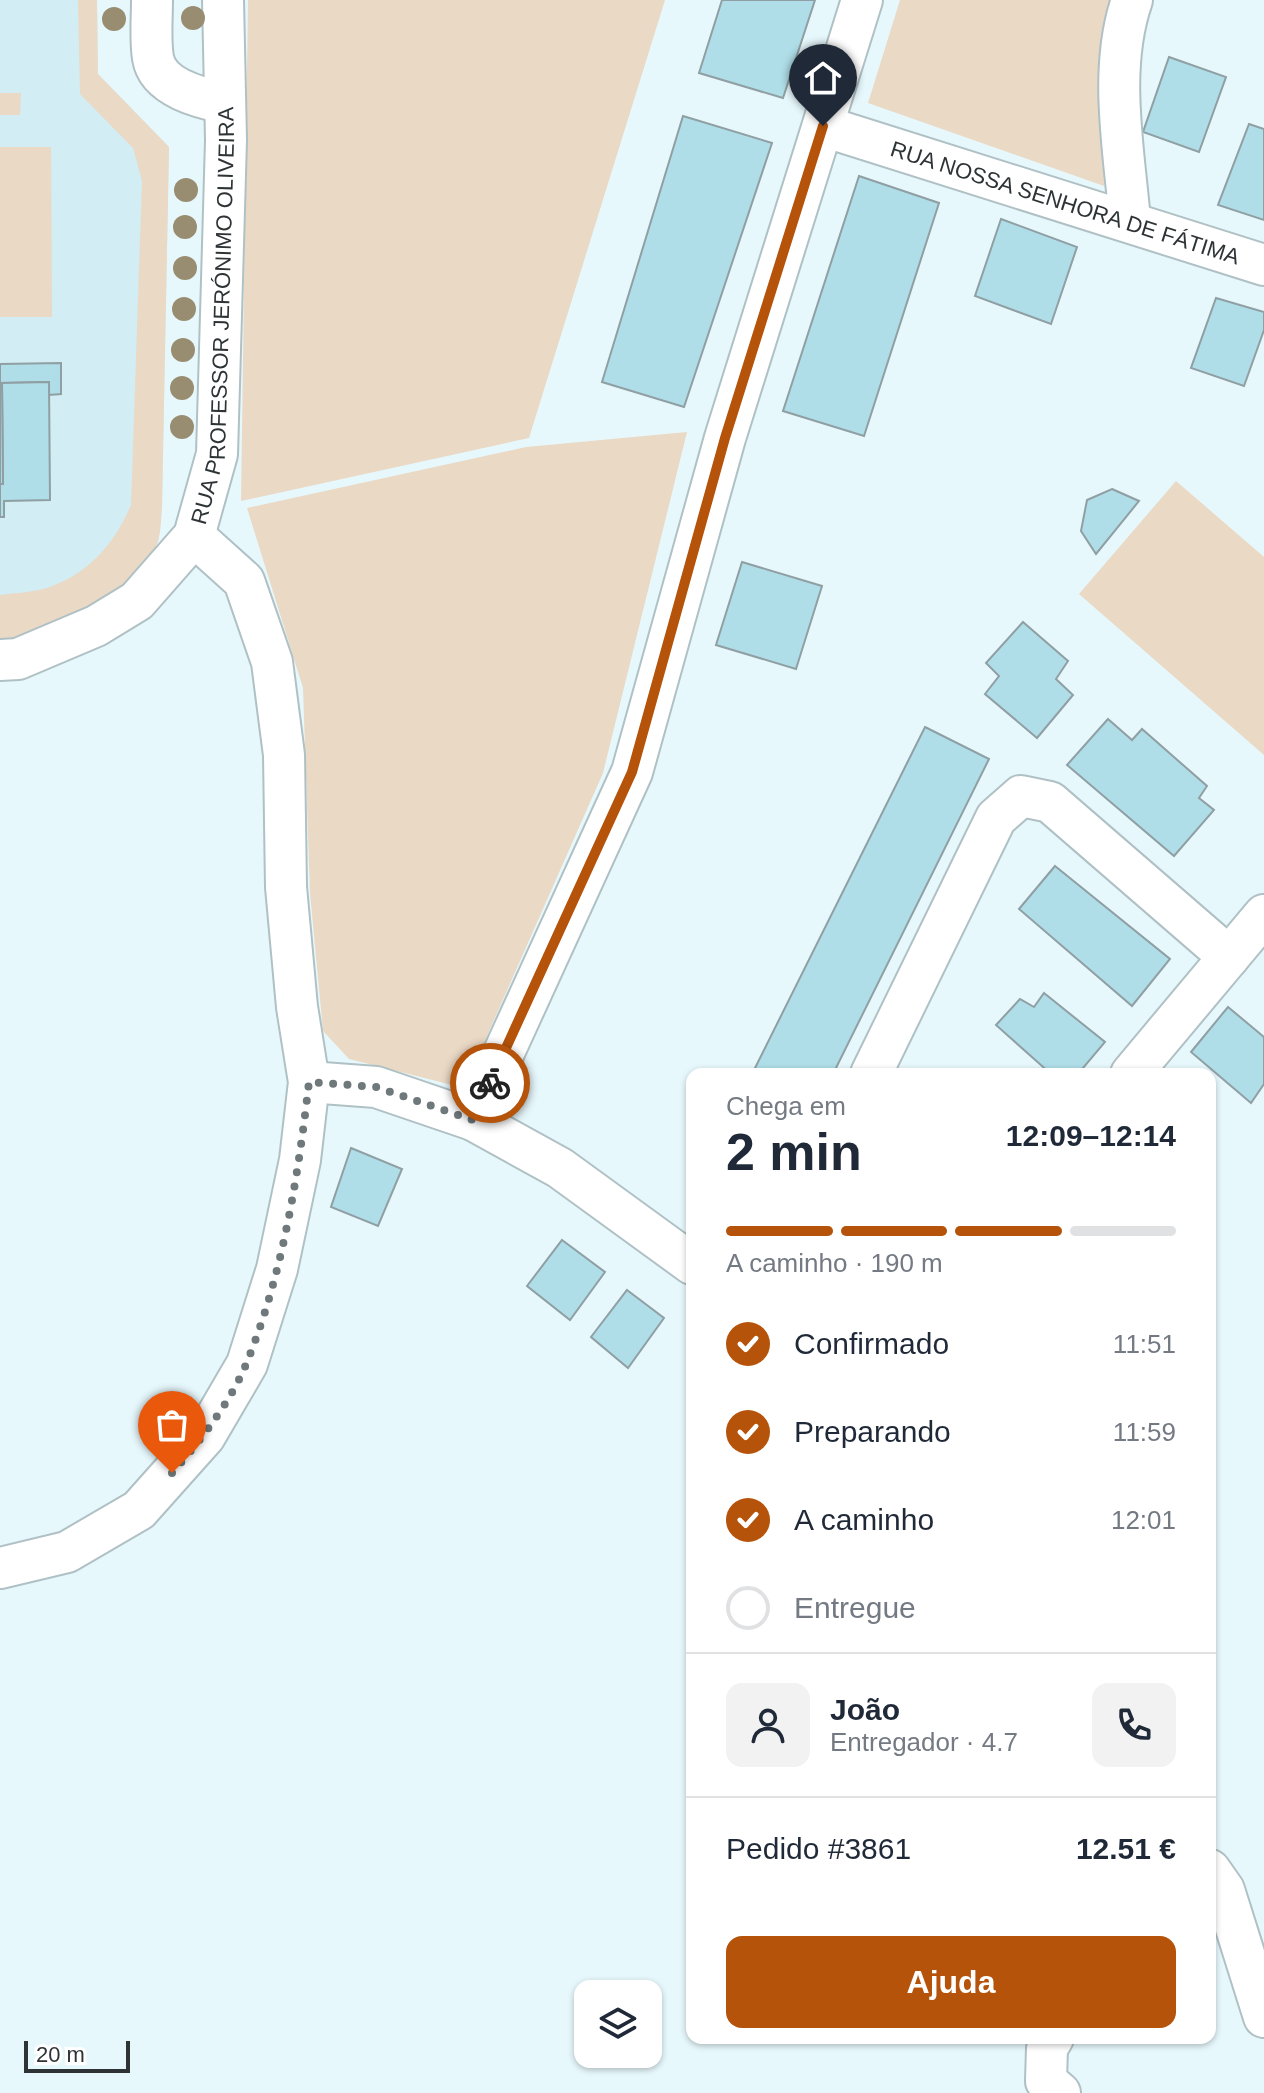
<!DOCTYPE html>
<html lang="pt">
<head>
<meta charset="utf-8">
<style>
	:root { --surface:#fff; --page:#f2f2f3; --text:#1f2937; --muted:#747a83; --line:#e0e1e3; --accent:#b45309 }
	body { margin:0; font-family:Arial,sans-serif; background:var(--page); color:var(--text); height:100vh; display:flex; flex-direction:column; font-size:30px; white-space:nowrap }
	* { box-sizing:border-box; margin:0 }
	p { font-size:26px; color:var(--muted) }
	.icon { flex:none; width:44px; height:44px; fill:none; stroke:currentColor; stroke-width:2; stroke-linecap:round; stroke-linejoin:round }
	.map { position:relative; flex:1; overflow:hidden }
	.sheet { position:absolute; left:686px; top:1068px; width:530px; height:976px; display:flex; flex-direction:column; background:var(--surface); border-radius:16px; box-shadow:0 2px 6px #0004 }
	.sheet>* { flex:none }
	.controls { position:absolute; left:574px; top:1980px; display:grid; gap:16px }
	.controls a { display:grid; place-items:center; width:88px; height:88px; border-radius:16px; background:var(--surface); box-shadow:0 2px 6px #0004; font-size:40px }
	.scale { position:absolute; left:24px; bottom:20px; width:106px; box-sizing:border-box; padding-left:8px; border:4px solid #2e3436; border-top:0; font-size:22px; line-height:28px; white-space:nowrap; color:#2e3436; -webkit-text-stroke:6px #fff; paint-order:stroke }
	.pin { position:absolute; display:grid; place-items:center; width:68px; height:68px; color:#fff; margin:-82px -34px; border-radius:50% 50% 50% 0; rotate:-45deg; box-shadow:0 0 8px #0007 }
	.pin .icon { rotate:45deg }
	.courier { position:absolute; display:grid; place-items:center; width:80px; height:80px; margin:-40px; border:6px solid #b45309; border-radius:50%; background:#fff; color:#222; box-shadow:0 2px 10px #0007 }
	.overview em { font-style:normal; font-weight:800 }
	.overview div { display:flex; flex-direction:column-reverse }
	.overview { display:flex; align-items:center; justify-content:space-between; height:136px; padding:0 40px }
	h1 { font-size:52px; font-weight:800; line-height:60px }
	.bar { display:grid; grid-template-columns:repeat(4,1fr); gap:12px 8px; align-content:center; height:96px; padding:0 40px }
	.bar i { height:10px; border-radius:6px; background:var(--line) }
	.bar .on { background:var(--accent) }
	.bar p { grid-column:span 4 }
	.line { display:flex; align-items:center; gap:20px; padding:0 40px; border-top:2px solid var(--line) }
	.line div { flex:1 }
	.round { display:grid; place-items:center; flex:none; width:84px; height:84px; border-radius:16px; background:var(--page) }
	ol { padding:0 40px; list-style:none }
	li { display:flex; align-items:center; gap:24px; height:88px }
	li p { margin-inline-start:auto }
	li .icon { padding:8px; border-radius:50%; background:var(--accent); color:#fff; stroke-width:4 }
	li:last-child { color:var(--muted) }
	li i { width:44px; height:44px; border:4px solid var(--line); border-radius:50% }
	.primary-button { display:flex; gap:16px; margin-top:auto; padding:16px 40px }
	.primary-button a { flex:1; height:92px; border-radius:16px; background:var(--accent); color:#fff; font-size:32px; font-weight:800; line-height:92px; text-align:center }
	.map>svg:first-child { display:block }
	.built { fill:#d2edf3 }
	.green { fill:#ead9c5 }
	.building { fill:#afdee8; stroke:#8f9fa3; stroke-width:2 }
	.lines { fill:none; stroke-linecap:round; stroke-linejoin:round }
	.minor-casing { stroke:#b0c1c5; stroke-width:44 }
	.minor { stroke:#fff; stroke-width:40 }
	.tree { fill:#998d71 }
	.done { stroke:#6f797b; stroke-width:8; stroke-dasharray:0 14.4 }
	.route { stroke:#b45309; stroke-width:10 }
	.labels { text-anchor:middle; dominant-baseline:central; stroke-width:6; stroke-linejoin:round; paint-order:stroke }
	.street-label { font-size:22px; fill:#2e3436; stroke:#fff }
</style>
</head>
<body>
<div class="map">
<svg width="1264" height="2093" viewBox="0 0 1264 2093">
	<rect width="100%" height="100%" fill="#e7f8fc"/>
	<path class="built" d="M0,0H97L98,74L169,147L162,507L158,543L0,643Z"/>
	<g class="green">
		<path d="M78,0H97L98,74L169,147L162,507C161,519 161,534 157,544C135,596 53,637 0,643V595C16,593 35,592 50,587C90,572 115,543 131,505L142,181L133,148L80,94Z"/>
		<path d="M248,0H665L529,438L241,501Z"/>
		<path d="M900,0H1111L1101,48L1104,186L868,103Z"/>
		<path d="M0,93H21L20,115H0Z"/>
		<path d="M0,147H51L52,317H0Z"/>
		<path d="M687,432L603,773L464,1088L349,1059L323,1031L310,893L303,688L247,508L526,447Z"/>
		<path d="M1176,481L1264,557V755L1079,594Z"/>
	</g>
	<g class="building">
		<path d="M722,0H815L783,98L699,73Z"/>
		<path d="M1169,57L1226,77L1199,152L1143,132Z"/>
		<path d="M683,116L772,143L684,407L602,382Z"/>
		<path d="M1249,124L1264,129V220L1218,205Z"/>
		<path d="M859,176L939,203L864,436L783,411Z"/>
		<path d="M1001,219L1077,247L1051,324L975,296Z"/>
		<path d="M1216,298L1264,312V330L1244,386L1191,368Z"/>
		<path d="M61,363V394L49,395V382L0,383V364Z"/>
		<path d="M49,382L50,500L4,501V517H0V484H3L2,383Z"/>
		<path d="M0,383H2L3,484H0Z"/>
		<path d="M1112,489L1139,501L1096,554L1081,531L1087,500Z"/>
		<path d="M742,562L822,586L796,669L716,645Z"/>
		<path d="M1023,622L1068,661L1056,679L1073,695L1037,738L985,694L999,676L986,663Z"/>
		<path d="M1108,719L1132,740L1142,729L1207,786L1199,798L1214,810L1174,856L1067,765Z"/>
		<path d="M925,727L989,759L833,1074H752Z"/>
		<path d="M1055,866L1170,959L1132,1006L1019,909Z"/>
		<path d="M1044,993L1105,1042L1078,1074H1051L996,1025L1020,999L1034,1007Z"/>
		<path d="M1228,1007L1264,1037V1084L1251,1103L1191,1052Z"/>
		<path d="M351,1148L402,1169L378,1226L331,1207Z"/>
		<path d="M562,1240L605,1272L570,1320L527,1286Z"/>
		<path d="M627,1290L664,1318L628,1368L591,1337Z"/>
	</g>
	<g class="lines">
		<defs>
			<g id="minor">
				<path d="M152,0C152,19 150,40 153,58C158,88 201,98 225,103"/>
				<path id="s1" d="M823,126L1264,265"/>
				<path d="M1130,221C1124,150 1108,69 1132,0"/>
				<path id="s2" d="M0,660L18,659L96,626L137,601L194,536L217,454L226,140L223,0"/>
				<path d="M871,1074L996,818L1021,796L1050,802L1229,957"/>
				<path d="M1131,1074L1264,915"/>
				<path d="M309,1082L376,1087L473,1120L560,1168L692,1264"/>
				<path d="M473,1120L632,772L725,438L862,0"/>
				<path d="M0,1568L67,1552L139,1510L205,1436L247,1364L277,1269L300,1160L309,1082L297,1007L286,887L284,755L272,662L244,581L194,536"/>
				<path d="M1210,1870L1224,1890L1264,2017"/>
				<path d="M1053,2038L1047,2048L1046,2081L1060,2093"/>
			</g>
		</defs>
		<use href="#minor" class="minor-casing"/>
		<use href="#minor" class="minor"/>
	</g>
	<g class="tree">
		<circle cx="193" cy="18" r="12"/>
		<circle cx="114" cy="19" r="12"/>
		<circle cx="186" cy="190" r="12"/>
		<circle cx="185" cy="227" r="12"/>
		<circle cx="185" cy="268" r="12"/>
		<circle cx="184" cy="309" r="12"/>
		<circle cx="183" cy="350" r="12"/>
		<circle cx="182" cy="388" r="12"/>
		<circle cx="182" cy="427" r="12"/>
	</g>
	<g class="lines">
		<path class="done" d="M172,1473C200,1441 231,1402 247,1362C283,1273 298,1177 309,1082L376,1087L473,1120L490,1083"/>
		<path class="route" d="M490,1083L632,772L725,438L823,126"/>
	</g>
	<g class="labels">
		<g class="street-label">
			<text stroke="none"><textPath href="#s1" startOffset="254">RUA NOSSA SENHORA DE FÁTIMA</textPath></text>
			<text stroke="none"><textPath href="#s2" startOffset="460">RUA PROFESSOR JERÓNIMO OLIVEIRA</textPath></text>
		</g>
	</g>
</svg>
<div class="controls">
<a><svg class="icon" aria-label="layers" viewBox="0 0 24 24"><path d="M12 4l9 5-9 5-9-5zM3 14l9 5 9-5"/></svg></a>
</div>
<div class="scale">20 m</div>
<div class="pin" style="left:172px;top:1473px;background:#ea580c"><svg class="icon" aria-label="bag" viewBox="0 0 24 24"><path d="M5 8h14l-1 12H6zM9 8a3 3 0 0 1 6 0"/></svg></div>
<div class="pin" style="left:823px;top:126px;background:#1f2937"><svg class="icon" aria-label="home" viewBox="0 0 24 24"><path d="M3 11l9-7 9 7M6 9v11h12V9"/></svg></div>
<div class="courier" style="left:490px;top:1083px"><svg class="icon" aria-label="bike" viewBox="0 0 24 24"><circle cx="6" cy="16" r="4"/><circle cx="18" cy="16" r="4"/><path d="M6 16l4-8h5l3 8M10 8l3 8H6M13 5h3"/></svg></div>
<section class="sheet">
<div class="overview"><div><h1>2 min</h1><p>Chega em</p></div><em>12:09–12:14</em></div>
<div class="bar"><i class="on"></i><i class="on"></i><i class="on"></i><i></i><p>A caminho · 190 m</p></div>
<ol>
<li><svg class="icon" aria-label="check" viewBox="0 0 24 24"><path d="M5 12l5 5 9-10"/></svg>Confirmado<p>11:51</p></li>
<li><svg class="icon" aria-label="check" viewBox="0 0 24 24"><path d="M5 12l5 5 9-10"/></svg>Preparando<p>11:59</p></li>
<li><svg class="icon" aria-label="check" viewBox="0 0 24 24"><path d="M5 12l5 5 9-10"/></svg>A caminho<p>12:01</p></li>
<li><i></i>Entregue</li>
</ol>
<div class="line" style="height:144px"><a class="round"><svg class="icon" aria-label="person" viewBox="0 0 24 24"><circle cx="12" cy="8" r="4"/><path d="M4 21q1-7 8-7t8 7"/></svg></a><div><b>João</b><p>Entregador · 4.7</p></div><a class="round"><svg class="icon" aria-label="phone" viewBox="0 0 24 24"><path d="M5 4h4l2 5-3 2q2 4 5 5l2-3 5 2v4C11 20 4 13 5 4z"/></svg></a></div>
<div class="line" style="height:104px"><div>Pedido #3861</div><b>12.51 €</b></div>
<div class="primary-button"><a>Ajuda</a></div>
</section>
</div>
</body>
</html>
